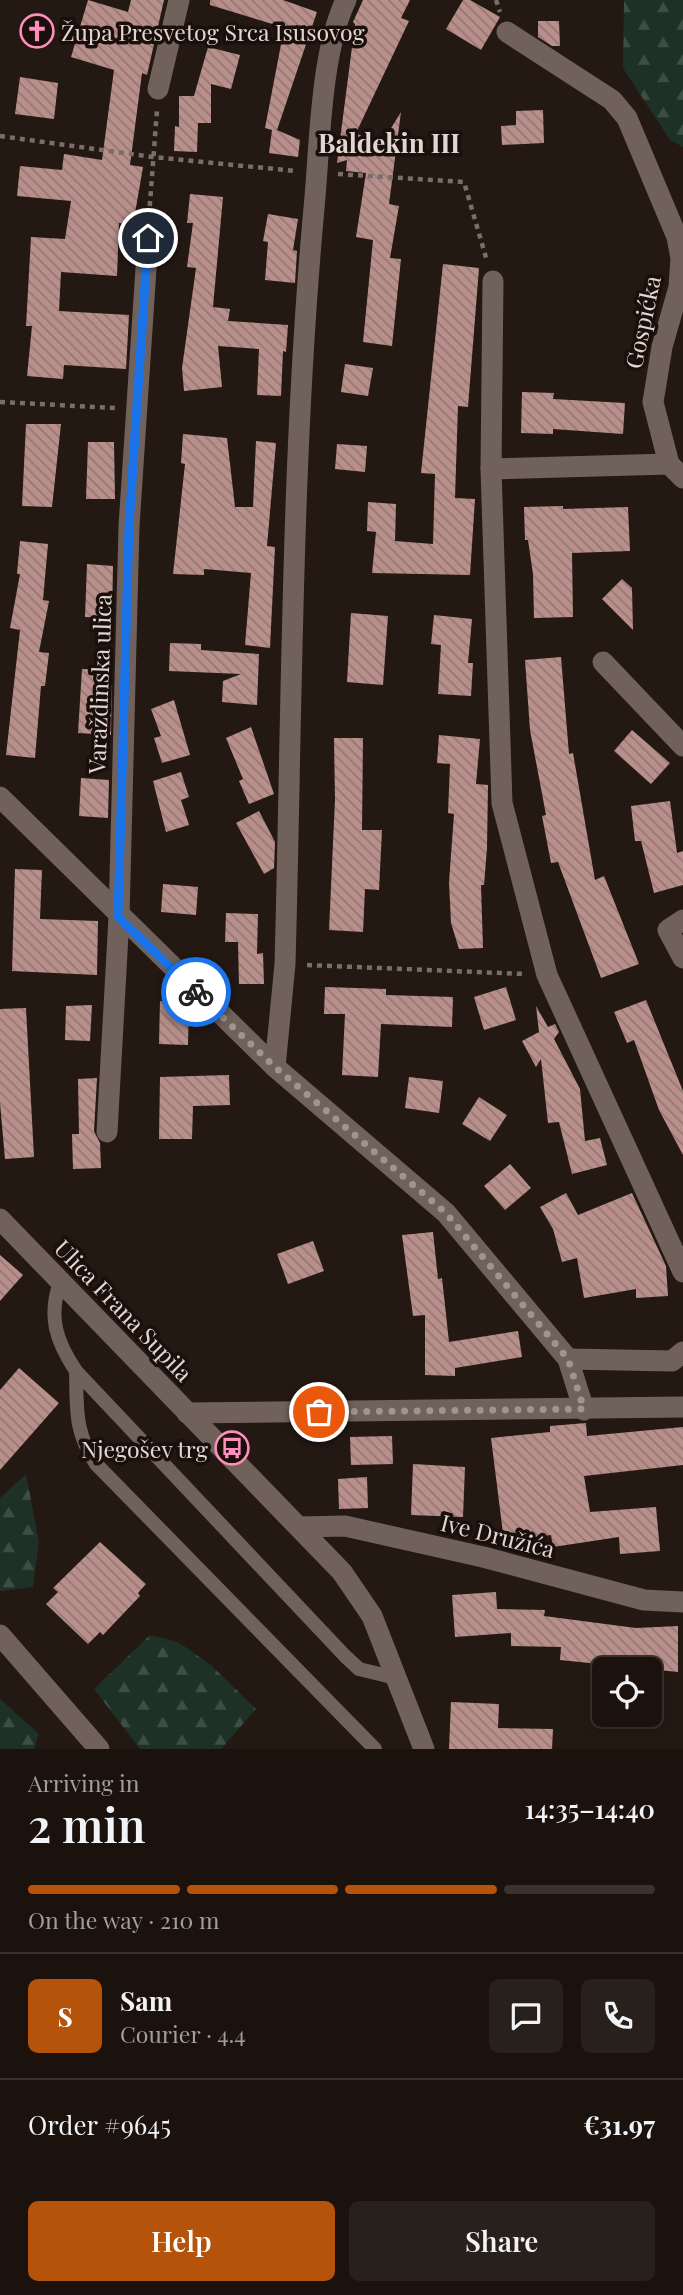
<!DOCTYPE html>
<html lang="en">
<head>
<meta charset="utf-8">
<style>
	:root { --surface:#1b120e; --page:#28201c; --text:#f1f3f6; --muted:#a09e9e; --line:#39322e; --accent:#b45309 }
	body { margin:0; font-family:"Playfair Display",serif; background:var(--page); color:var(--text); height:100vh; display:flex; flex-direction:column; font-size:26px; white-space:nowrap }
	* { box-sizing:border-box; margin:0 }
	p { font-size:23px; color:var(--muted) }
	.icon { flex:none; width:38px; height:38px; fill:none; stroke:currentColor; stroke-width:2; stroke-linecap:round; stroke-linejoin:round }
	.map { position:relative; height:1749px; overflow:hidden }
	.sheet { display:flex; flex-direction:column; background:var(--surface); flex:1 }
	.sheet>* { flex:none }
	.controls { position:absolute; left:592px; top:1657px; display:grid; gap:14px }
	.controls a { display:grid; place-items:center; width:70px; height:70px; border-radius:10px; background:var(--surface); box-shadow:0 4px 10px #0003,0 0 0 2px var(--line); font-size:35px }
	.pin { position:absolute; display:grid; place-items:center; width:60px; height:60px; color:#fff; margin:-30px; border:4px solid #fff; border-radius:50%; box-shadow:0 2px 7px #0007 }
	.courier { position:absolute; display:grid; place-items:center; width:70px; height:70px; margin:-35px; border:5px solid #1a73e8; border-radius:50%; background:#fff; color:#222; box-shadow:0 2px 9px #0007 }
	.head em { font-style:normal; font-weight:600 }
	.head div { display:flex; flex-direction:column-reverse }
	.head { display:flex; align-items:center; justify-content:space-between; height:119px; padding:0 28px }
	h1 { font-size:46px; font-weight:600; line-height:52px }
	.bar { display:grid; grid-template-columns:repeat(4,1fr); gap:10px 7px; align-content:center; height:84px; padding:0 28px }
	.bar i { height:9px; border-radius:5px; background:var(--line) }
	.bar .on { background:var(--accent) }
	.bar p { grid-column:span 4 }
	.line { display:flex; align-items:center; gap:18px; padding:0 28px; border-top:2px solid var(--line) }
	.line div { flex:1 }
	.round { display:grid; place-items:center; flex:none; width:74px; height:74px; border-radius:10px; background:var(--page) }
	.button { display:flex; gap:14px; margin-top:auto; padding:14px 28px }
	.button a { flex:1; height:80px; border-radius:10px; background:var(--accent); color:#fff; font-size:28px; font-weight:600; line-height:80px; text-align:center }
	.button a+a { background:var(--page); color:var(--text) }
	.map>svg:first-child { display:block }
	.forest { fill:url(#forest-firs) }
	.building { fill:url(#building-back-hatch) }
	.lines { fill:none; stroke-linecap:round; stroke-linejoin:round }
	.path { stroke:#796e6a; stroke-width:4.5; stroke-dasharray:5 5; stroke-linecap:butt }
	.service { stroke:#70615b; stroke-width:14 }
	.minor { stroke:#70615b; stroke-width:21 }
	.done { stroke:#9e9490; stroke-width:7; stroke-dasharray:0 12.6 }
	.route { stroke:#1a73e8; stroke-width:9 }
	.labels { text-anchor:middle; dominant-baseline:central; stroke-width:7; stroke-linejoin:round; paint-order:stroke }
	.poi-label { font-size:23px; fill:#e0d7d3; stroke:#1b0f0b; text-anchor:start }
	.street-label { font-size:23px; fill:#e0d7d3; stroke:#1b0f0b }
	.quarter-label { font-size:26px; font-weight:bold; fill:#e0d7d3; stroke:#1b0f0b }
</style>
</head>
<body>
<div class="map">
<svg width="683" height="1749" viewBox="0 0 683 1749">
	<defs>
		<pattern id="forest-firs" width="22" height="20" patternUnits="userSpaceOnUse" patternTransform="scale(1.75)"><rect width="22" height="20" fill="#1d3127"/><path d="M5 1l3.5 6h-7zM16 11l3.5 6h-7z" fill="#3e4e45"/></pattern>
		<pattern id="building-back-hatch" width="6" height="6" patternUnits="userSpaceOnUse" patternTransform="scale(1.75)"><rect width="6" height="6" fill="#b88f8b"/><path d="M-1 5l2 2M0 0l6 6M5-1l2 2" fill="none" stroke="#957774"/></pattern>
	</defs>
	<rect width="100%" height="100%" fill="#241813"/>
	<g class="forest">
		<path d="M624,0H683V147L670,140L623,68Z"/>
		<path d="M26,1474L39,1542L33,1587L0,1591V1498Z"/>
		<path d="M150,1635L178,1642L211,1665L256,1709L221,1749H140L94,1689Z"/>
		<path d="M0,1699L39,1734L34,1749H0Z"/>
	</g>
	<g class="building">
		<path d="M88,0L128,12L131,0H164L147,75L142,73L130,165L143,167L133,225L119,223L117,276L61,272L59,311L129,315L126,369L64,365L63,379L27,376L32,326H26L31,237L65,239L71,201L17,196L20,166L62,170L64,154L102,160L114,70L71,57Z"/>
		<path d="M210,0H283L317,12L277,130L300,140L298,157L269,153L272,130L265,128L283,34L277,32L279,26L210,5Z"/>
		<path d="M363,0H410L401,18L409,21L356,133L380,146L401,112L389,204L399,206L390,258L401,259L392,346L363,342L373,240L356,237L366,173L346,171L347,160L337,163L355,24L353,22Z"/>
		<path d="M463,0H470L500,17L481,50L446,29Z"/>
		<path d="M538,21H559L560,46H552L538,37Z"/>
		<path d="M208,47L240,55L231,89L211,84V123H198L197,152L174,151L175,126L179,127V96H194Z"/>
		<path d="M20,77L58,83L54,119L15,114Z"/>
		<path d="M543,110L544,143L502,145L501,126L516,125V111Z"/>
		<path d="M190,194L223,197L213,307L230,309L228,321L288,325L286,352L283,351L281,396L257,395L259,349L218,346L222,387L184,391L182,368L196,268L187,267L193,223H187Z"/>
		<path d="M268,214L298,219L293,250L297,251L295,283L265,280L268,242L263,241Z"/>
		<path d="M443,264L479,268L468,407L458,406L455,498L475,499L470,575L372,573L376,532L367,531L368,502L396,504L395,541L433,544L435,474L421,473Z"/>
		<path d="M345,364L373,368L368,396L341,392Z"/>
		<path d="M522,392L554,393L553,399L625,403L623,434L553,429V434L521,433Z"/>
		<path d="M26,424H61L52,507L22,506Z"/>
		<path d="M183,434L227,438L235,507H253L256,441L276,443L267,546L275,547L270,648L245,645L251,573L204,569V575L173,574L185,464L181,463Z"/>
		<path d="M88,442H114L115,499H86Z"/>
		<path d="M337,444L367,446L365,472L335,469Z"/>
		<path d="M563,506V509L628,507L630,551L572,553L573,617L534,618L533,574L528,540H525L524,507Z"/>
		<path d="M20,541L48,544L43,600L49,601L39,652L49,653L45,686H41L35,758L6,755L20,630L10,628L20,574H17Z"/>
		<path d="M87,564L113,566L112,618L85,617Z"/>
		<path d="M622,579L632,588L633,630L602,599Z"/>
		<path d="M351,613L388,616L383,685L347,682Z"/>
		<path d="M434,615L472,619L468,663H473L471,696L438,694L441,645L431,644Z"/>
		<path d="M170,643L201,644V650L259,654L257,705L222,702L223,681L241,674L169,671Z"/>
		<path d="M561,657L569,754L573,753L595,880L604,876L639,964L601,978L558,862L551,863L542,816L546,815L530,730L525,660Z"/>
		<path d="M82,669L112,670L111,735L78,733Z"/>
		<path d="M174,700L190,755L162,763L154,738L161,736L151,709Z"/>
		<path d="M251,727L274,794L249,804L239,781L243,779L226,738Z"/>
		<path d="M632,730L670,763L651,784L614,751Z"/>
		<path d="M439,735L480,739L476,784L488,785L487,848L484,885H481L483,948L459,949L451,923L449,882L454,814L448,813L450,764L437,763Z"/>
		<path d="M334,738H363L362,830H382L379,890L365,889L363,932L329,930L335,800Z"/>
		<path d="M181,772L189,797L181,800L189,825L166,832L153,781Z"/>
		<path d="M81,778L109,780L108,818L79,816Z"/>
		<path d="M670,801L677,853L683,851V885L654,893L641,841H635L631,806Z"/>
		<path d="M259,811L275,842L274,868L264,874L236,823Z"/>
		<path d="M15,869L42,870L40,919L98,921L97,975L12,971Z"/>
		<path d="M163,884L198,887L196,915L161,912Z"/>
		<path d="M226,913L258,914L257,954L263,953L264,984H239L238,942H225Z"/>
		<path d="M325,987L386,989V995L453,997L452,1027L381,1024L378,1077L342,1075L345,1014H324Z"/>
		<path d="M506,987L516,1020L484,1030L474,997Z"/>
		<path d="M646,1000L683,1091V1155L659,1110L634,1040L627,1043L614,1012Z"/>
		<path d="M160,1001L189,1002L188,1045L159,1044Z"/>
		<path d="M92,1005L90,1041L65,1040L66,1006Z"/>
		<path d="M536,1006L548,1027L555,1024L559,1032L554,1039L580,1089L585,1141L600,1138L607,1165L572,1174L559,1122L548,1123L541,1059L536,1067L522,1041L539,1032Z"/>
		<path d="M26,1008L34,1157L5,1159L0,1103V1009Z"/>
		<path d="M229,1075L230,1105L193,1106L192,1139H159L160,1077Z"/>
		<path d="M409,1077L443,1081L439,1113L405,1108Z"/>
		<path d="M97,1078L94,1131L100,1143L101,1168L73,1169L72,1134H79L78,1079Z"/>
		<path d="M479,1097L507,1115L490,1141L462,1124Z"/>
		<path d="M510,1164L531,1188L505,1210L484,1186Z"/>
		<path d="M566,1193L578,1215L632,1193L666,1266L668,1296L636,1298V1289L584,1298L577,1258L562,1262L553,1229L540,1207Z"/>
		<path d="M433,1232L438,1279L442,1278L449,1342L518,1331L522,1357L455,1368V1376L425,1375V1315L413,1316L402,1235Z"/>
		<path d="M313,1241L324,1271L288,1284L277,1254Z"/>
		<path d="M0,1255L23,1275L0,1301Z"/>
		<path d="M19,1368L59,1403L0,1470V1390Z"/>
		<path d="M586,1423L587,1436L683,1427V1465L584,1476L590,1512L656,1507L660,1551L620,1554L619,1537L553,1547L551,1535L504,1541L491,1438L550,1432V1426Z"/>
		<path d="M392,1436L393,1464L351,1465L350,1437Z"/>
		<path d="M413,1464L465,1467L463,1517L411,1515Z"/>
		<path d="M367,1477L368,1508L339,1509L338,1479Z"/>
		<path d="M100,1542L146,1584L138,1593L140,1596L103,1635L100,1632L88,1644L46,1604L58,1592L53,1588Z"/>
		<path d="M496,1592L497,1609L545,1610L544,1616L636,1628L678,1626V1672L560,1660L561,1647L511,1646V1633L455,1637L452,1595Z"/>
		<path d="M451,1702L499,1704L498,1728L553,1729L552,1749H449Z"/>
	</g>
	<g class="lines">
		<g class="path">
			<path d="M496,0L500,12"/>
			<path d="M0,136L153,157L295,171"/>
			<path d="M338,174L464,182L487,261"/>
			<path d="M149,216L157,110"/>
			<path d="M0,402L115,408"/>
			<path d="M307,965L525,974"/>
		</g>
		<g class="service">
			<path d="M60,1282C48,1317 56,1341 76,1371L345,1656L359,1669L396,1678"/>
			<path d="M76,1371C77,1408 74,1431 96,1464L375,1749"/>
		</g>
		<g class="minor">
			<path d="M507,32L612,100L627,118L677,237L681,258L679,287L662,347L653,402L669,464L683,478"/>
			<path d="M158,89L179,0"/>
			<path d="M493,281L491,469L502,803L547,975L683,1272"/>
			<path d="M491,469L669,464"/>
			<path d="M603,662L683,746"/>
			<path d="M0,797L275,1067L446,1213L568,1359L584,1410"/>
			<path d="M683,920L668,930L683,958"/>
			<path d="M275,1067L285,964C292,712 291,459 314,208C320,147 320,54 346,0"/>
			<path d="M107,1132L119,917L129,526L148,238"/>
			<path d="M0,1219L342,1572L372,1616L424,1749"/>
			<path d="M568,1359L672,1361L683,1352"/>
			<path d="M187,1413L683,1407"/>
			<path d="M299,1527L345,1526L483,1557L644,1600L683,1602"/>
			<path d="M0,1635L99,1749"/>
		</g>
	</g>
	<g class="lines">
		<path class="done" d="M196,992L275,1067L446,1213L568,1359L584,1409L319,1412"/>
		<path class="route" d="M148,238L129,526L118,917L196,992"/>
	</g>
	<defs>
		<symbol id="church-ring" viewBox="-11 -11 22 22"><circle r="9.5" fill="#1b0f0b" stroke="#fe8ebc" stroke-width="1.5"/><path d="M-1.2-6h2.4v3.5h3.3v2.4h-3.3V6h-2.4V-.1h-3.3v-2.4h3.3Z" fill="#fe8ebc"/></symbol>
		<symbol id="bus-ring" viewBox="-11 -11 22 22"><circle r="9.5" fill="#1b0f0b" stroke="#fe8ebc" stroke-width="1.5"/><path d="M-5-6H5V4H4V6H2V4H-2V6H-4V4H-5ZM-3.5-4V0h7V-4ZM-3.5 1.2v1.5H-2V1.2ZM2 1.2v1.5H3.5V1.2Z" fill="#fe8ebc"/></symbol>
	</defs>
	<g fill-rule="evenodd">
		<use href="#church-ring" x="18" y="12" width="38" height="38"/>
		<use href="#bus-ring" x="213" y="1429" width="38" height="38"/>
	</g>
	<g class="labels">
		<g class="poi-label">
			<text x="61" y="31">Župa Presvetog Srca Isusovog</text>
			<text x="208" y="1448" text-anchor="end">Njegošev trg</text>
		</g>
		<g class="street-label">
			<text transform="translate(642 322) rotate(-78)">Gospićka</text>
			<text transform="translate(99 684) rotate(-88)">Varaždinska ulica</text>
			<text transform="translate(124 1310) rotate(46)">Ulica Frana Supila</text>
			<text transform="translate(498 1535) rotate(14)">Ive Družića</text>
		</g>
		<g class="quarter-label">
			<text x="389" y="142">Baldekin III</text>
		</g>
	</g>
</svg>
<div class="controls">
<a><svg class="icon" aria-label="locate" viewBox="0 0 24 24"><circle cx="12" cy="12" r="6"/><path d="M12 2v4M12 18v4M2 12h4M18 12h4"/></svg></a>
</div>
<div class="pin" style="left:319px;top:1412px;background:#ea580c"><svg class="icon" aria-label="bag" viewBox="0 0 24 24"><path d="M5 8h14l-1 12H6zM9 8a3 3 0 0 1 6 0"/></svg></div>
<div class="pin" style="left:148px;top:238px;background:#1f2937"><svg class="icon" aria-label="home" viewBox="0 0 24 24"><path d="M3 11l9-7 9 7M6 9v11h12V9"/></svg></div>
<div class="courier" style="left:196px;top:992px"><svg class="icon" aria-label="bike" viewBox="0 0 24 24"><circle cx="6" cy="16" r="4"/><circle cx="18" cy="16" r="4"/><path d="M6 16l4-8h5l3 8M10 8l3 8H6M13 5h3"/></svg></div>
</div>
<section class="sheet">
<div class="head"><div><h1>2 min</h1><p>Arriving in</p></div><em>14:35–14:40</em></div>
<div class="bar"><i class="on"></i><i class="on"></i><i class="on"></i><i></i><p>On the way · 210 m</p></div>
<div class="line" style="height:126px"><b class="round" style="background:var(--accent);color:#fff">S</b><div><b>Sam</b><p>Courier · 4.4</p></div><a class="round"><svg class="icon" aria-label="chat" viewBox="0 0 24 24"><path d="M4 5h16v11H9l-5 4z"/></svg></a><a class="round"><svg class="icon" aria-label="phone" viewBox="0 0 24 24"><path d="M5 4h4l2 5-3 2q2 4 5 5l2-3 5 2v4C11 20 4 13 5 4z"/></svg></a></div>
<div class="line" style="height:91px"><div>Order #9645</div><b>€31.97</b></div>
<div class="button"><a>Help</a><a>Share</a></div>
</section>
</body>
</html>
